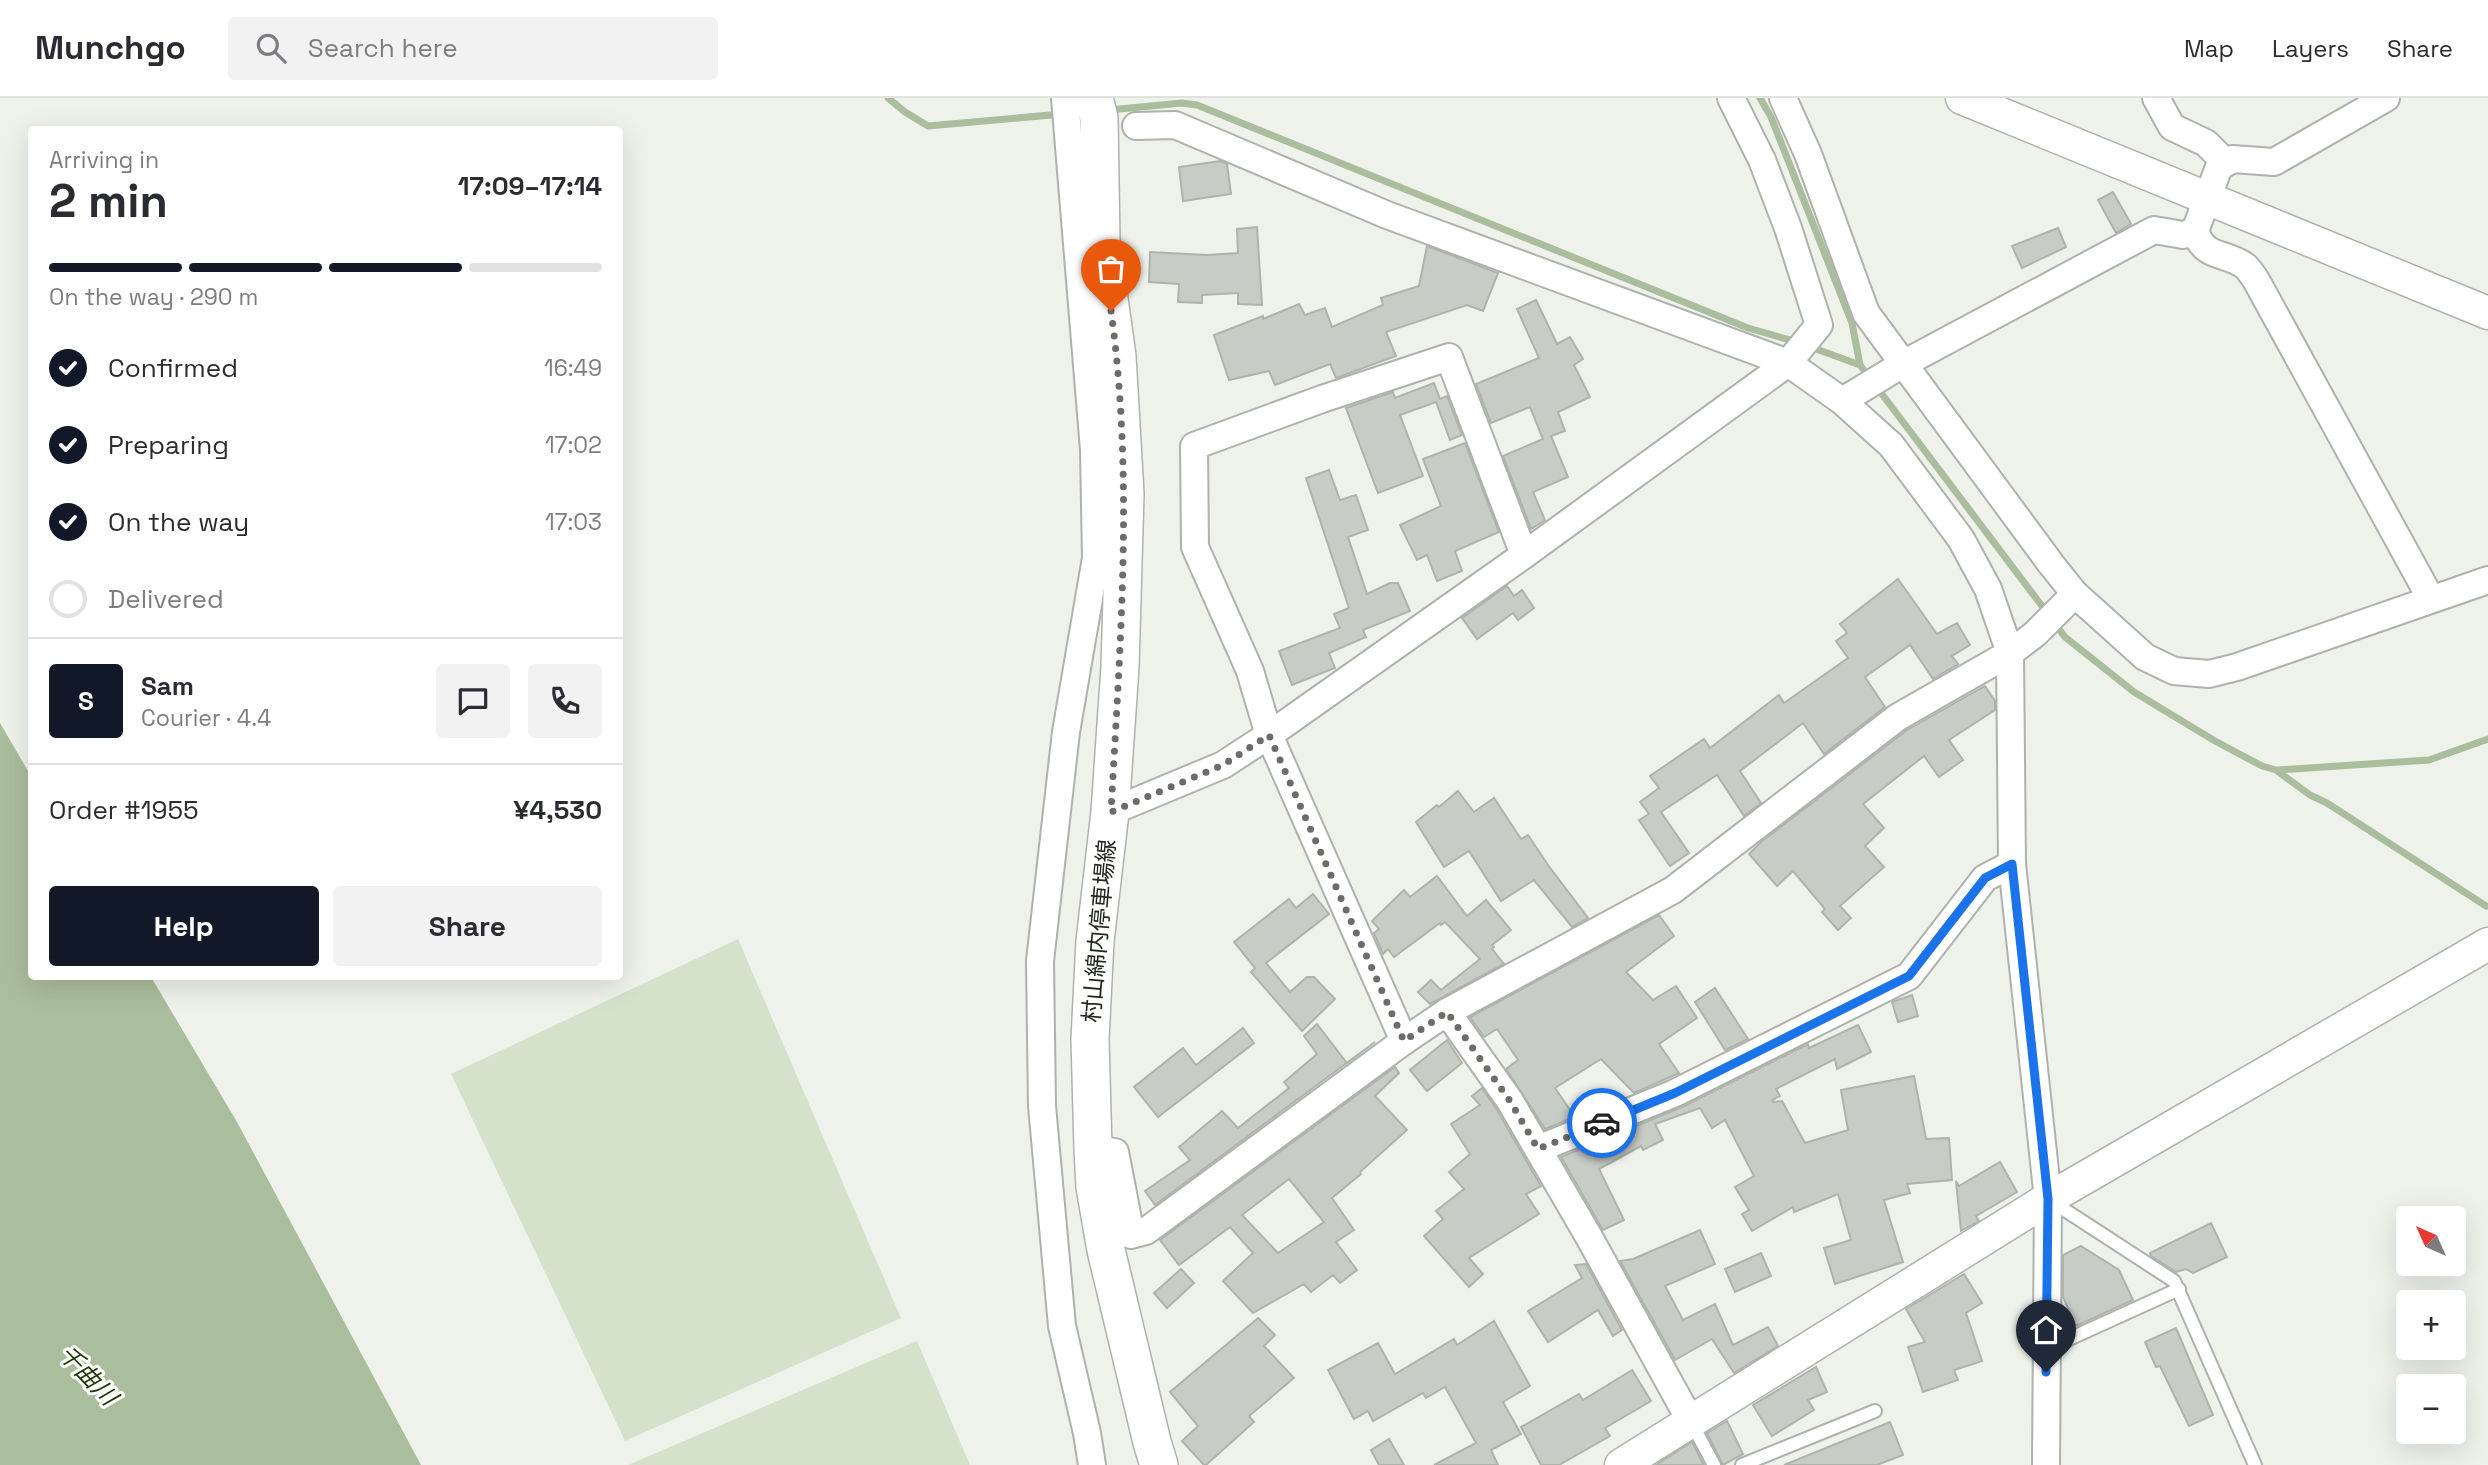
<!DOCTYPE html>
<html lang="en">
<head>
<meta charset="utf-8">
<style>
	:root { --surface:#fff; --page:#f2f2f3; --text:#2b2b33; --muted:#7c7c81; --line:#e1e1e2; --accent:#111827 }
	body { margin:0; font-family:"Space Grotesk","Noto Sans JP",sans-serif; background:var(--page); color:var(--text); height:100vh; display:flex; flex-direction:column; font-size:26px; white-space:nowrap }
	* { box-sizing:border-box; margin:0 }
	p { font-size:23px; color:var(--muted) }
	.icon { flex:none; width:38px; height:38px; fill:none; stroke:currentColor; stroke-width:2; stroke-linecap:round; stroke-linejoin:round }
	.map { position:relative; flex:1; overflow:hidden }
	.panel { position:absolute; left:28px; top:28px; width:595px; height:854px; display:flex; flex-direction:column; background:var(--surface); border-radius:7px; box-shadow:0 7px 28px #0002 }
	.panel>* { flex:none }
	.needle { width:46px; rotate:315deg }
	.fabs { position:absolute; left:2396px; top:1108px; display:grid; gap:14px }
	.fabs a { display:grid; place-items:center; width:70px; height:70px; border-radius:7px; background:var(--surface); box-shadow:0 7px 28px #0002; font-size:35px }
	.pin { position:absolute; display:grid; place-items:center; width:60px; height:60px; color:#fff; margin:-72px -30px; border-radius:50% 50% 50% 0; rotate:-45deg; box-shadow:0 0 7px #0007 }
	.pin .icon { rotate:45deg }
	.courier { position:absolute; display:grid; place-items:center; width:70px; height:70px; margin:-35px; border:5px solid #1a73e8; border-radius:50%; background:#fff; color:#222; box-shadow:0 2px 9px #0007 }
	.summary em { font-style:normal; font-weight:700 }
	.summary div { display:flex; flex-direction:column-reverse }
	.summary { display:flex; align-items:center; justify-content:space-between; height:119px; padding:0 21px }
	h1 { font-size:46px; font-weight:700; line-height:52px }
	.bar { display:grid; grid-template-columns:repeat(4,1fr); gap:10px 7px; align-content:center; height:84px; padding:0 21px }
	.bar i { height:9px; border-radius:5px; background:var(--line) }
	.bar .current { background:var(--accent) }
	.bar p { grid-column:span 4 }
	.line { display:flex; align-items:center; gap:18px; padding:0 21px; border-top:2px solid var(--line) }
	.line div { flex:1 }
	.round { display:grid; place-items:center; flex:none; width:74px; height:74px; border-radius:7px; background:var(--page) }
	ol { padding:0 21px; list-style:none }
	li { display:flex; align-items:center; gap:21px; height:77px }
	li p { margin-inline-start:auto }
	li .icon { padding:7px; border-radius:50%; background:var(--accent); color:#fff; stroke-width:4 }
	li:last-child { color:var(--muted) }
	li i { width:38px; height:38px; border:4px solid var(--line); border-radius:50% }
	.action { display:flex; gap:14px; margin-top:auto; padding:14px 21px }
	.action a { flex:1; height:80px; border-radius:7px; background:var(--accent); color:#fff; font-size:28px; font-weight:700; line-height:80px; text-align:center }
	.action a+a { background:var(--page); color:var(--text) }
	header { display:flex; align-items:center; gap:42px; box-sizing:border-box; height:98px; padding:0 35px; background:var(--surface); border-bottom:2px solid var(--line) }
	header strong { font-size:33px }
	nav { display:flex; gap:38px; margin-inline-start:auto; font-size:24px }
	.search { width:490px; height:63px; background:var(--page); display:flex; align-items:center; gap:18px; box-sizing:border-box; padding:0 24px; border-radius:7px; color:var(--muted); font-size:26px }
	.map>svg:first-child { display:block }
	.green { fill:#d5e2cb }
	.water { fill:#aabd9c }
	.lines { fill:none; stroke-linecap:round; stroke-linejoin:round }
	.stream { stroke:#aabd9c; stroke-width:7 }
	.building { fill:#c8ccc6; stroke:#afb3ac; stroke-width:2; fill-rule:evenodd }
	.service-casing { stroke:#aeb2ac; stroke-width:16 }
	.minor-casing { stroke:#aeb2ac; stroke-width:30 }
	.tertiary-casing { stroke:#aeb2ac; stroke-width:35 }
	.secondary-casing { stroke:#aeb2ac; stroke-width:40 }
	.service { stroke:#fff; stroke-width:12 }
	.minor { stroke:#fff; stroke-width:26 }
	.tertiary { stroke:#fff; stroke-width:32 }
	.secondary { stroke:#fff; stroke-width:37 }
	.done { stroke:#6b6d69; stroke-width:7; stroke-dasharray:0 12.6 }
	.route { stroke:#1a73e8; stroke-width:9 }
	.labels { text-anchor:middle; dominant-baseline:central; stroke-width:6; stroke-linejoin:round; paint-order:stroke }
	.street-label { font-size:23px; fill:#242623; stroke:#fcfffb }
	.water-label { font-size:24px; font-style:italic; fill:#1e3603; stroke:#fcfffb }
</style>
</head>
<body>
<header>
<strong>Munchgo</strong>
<div class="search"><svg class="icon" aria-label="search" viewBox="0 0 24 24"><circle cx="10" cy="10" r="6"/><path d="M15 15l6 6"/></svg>Search here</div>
<nav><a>Map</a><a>Layers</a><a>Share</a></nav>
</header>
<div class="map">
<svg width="2488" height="1367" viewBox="0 0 2488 1367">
	<rect width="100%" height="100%" fill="#eef2eb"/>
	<g class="green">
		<path d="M738,841L901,1220L625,1343L451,976Z"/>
		<path d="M917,1243L970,1367H628Z"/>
	</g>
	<path class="water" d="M0,625L31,678L32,878L151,879L237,1024L421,1367H0Z"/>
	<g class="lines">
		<g class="stream">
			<path d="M888,0L905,14L928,28L1062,16"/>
			<path d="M1760,0L1771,19L1852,225L1860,267L2048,516"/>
			<path d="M1109,12L1182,5L1197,7L1748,230L1797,244"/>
			<path d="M1808,248L1860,267"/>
			<path d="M2055,526L2065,539L2134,594L2215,643L2262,668L2276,672L2310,697L2327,705L2486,808"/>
			<path d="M2277,672L2429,662L2488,641"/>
		</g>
	</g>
	<g class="building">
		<path d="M1220,63L1227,66L1231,96L1183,103L1179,69Z"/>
		<path d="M2113,94L2131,126L2116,135L2098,102Z"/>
		<path d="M1257,129L1262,207L1238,206V195L1202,197V205L1178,204L1179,186L1149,184L1150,154L1207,157L1238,155L1237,131Z"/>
		<path d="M2058,130L2066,149L2022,170L2012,148Z"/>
		<path d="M1427,148L1498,175L1483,213L1467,207L1386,234L1396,258L1336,280L1330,266L1275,287L1269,273L1229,282L1214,237L1263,218V221L1299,206L1305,217L1325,210L1332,229L1383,207L1381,200L1419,188Z"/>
		<path d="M1536,202L1557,246L1570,239L1583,261L1574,267L1590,299L1558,314L1565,333L1551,338L1568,379L1533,394L1545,422L1531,431L1503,358L1543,341L1530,309L1491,325L1476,286L1539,260L1517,211Z"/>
		<path d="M1434,285L1440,301L1447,298L1462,337L1450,342L1436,304L1400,317L1423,378L1378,395L1346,310L1393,294L1395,300Z"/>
		<path d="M1465,345L1499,434L1455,453L1462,473L1437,483L1427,457L1417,462L1400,427L1441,408L1423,361Z"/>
		<path d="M1329,372L1340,402L1356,397L1368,432L1348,439L1367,496L1390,485H1398L1410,513L1363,532L1366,539L1329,555L1335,570L1292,587L1279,553L1340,530L1334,516L1349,510L1306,380Z"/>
		<path d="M1898,481L1937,536L1957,525L1970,547L1952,558L1958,566L1933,581L1910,547L1865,579L1885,609L1824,656L1803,625L1740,673L1761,705L1744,718L1717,677L1661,714L1689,755L1670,768L1639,722L1649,716L1640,704L1659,690L1650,678L1704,641L1710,650L1779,597L1784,605L1848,560L1836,543L1847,535L1840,526Z"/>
		<path d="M1507,488L1514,498L1522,492L1534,510L1518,522L1513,515L1477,541L1462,520Z"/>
		<path d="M1985,588L1995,603V612L1949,642L1963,662L1939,679L1924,658L1863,706L1884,730L1865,748L1884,769L1840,808L1851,820L1838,832L1822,814L1825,811L1793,773L1777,788L1749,756L1761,744L1907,632Z"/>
		<path d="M1458,693L1474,714L1494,700L1521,741L1528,737L1548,767L1588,820L1572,829L1534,782L1501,803L1469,753L1444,769L1416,724L1437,707L1439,709Z"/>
		<path d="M1437,778L1467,818L1486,802L1511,832L1492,847L1494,849L1492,851L1504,866L1430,906L1418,894L1431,882L1441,892L1480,861L1445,824L1441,827L1440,825L1394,859L1388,851L1383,856L1374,835L1379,831L1372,823L1404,792L1410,799Z"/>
		<path d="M1313,796L1329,816L1266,865L1290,894L1307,879H1314L1335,901L1302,933L1251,874L1255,870L1234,844L1289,801L1296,810Z"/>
		<path d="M1659,817L1674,838L1626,874L1653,902L1676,888L1697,920L1659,946L1679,975L1634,995L1601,961L1555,990L1575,1019L1545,1031L1506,971L1518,962L1497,931L1484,939L1470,919Z"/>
		<path d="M1715,890L1748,941L1725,952L1695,904Z"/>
		<path d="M1912,897L1918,918L1898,924L1892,904Z"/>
		<path d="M1317,926L1347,965L1375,944L1155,1107L1145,1093L1190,1062L1179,1049L1222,1013L1238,1030L1289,990L1284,984L1317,956L1304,938Z"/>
		<path d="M1858,927L1871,954L1837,971L1835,961L1776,991L1780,998L1772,1002L1773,1004L1782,1003L1805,1045L1848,1032L1841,992L1914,978L1926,1041L1949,1040L1952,1082L1907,1086L1910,1095L1884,1102L1903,1164L1835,1186L1824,1150L1851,1142L1838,1096L1794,1114L1793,1109L1752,1133L1742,1116L1749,1112L1735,1089L1754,1078L1725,1022L1712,1030L1700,1010L1655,1026L1663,1042L1643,1052L1641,1048L1599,1071L1624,1122L1603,1132L1561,1059L1682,1009L1808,946L1809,950Z"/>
		<path d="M1243,930L1254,945L1158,1019L1134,989L1183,950L1196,967Z"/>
		<path d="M1447,942L1462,965L1427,993L1410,972Z"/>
		<path d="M1395,969L1399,975L1375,998L1407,1032L1360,1074L1361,1076L1332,1100L1354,1132L1336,1144L1357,1172L1340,1185L1333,1177L1311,1194L1304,1186L1253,1215L1223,1183L1253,1155L1230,1129L1179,1167L1160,1142ZM1289,1081L1324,1124L1278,1155L1242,1117Z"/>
		<path d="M1482,990L1497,1012L1541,1088L1526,1096L1539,1116L1469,1160L1483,1176L1469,1189L1424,1138L1443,1121L1436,1113L1464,1091L1449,1074L1470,1056L1451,1026L1480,1007L1472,998Z"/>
		<path d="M2000,1064L2017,1094L1976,1118L1979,1123L1961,1133L1956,1083L1959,1088Z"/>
		<path d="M2211,1125L2227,1159L2193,1175L2186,1171L2176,1174L2151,1158L2150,1155Z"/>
		<path d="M1700,1132L1715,1166L1665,1188L1683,1222L1715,1206L1733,1247L1768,1229L1778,1248L1734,1275L1712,1241L1675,1262L1620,1163L1633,1161Z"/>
		<path d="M2081,1148L2119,1172L2133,1202L2076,1228L2063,1199V1157Z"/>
		<path d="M1761,1155L1771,1178L1735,1194L1725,1171Z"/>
		<path d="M1586,1166L1622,1232L1613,1238L1598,1212L1548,1244L1528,1213L1582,1180L1575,1167Z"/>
		<path d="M1181,1171L1194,1185L1167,1210L1154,1195Z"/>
		<path d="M1964,1176L1982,1205L1966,1215L1982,1263L1954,1272L1958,1282L1923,1294L1908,1249L1925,1244L1906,1211Z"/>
		<path d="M1258,1220L1275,1237L1264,1248L1294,1280L1249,1318L1254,1324L1206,1367H1204L1182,1343L1198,1328L1170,1294Z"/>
		<path d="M1494,1223L1530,1288L1503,1304L1521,1336L1491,1352L1498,1367H1434L1476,1345L1445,1289L1426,1300L1423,1295L1373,1323L1368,1313L1354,1321L1328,1272L1378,1245L1395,1276L1454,1241L1457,1247Z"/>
		<path d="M2176,1230L2213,1317L2189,1328L2160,1268L2156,1269L2145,1244Z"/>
		<path d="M1816,1269L1827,1294L1808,1302L1814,1312L1772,1338L1753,1307Z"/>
		<path d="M1632,1272L1651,1303L1605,1330L1610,1338L1559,1367H1541L1521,1329L1579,1296L1583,1302Z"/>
		<path d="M1727,1323L1743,1356L1723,1367L1707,1335Z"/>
		<path d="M1890,1324L1903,1357L1877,1367H1784Z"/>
		<path d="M1389,1341L1404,1367H1379L1371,1352Z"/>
		<path d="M1692,1344L1704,1367H1656Z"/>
	</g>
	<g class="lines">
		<defs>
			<g id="service">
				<path d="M2051,1103L2174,1183L2255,1367"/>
				<path d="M2047,1251L2179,1191"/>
				<path d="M1691,1324L1714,1367"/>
				<path d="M1742,1367L1875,1313"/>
			</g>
			<g id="minor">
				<path d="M1065,0L1094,352L1096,460L1066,634L1040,863L1042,1008L1062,1228L1087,1335L1092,1367"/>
				<path d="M1731,0L1762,62L1788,130L1819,227L1788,265L1842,303L1891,347L1961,441L1988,491L2010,555L2035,536L2075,496"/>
				<path d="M1783,0L1808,56L1866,215L2051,466L2075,496L2145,559L2174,573L2209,576L2237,569L2488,482"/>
				<path d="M2156,0L2172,29L2206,45L2226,65"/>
				<path d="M1136,28L1175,27L1387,117L1788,265"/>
				<path d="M2195,133C2205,162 2225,153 2245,168C2249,171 2253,178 2256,182L2431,501"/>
				<path d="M1842,303L1903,266L2154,132L2183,137L2195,133L2219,69L2232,61L2274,64L2386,0"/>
				<path d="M1110,714L1223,667L1269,637L1524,457L1788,265"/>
				<path d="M1447,914L1510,1003L1589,1139L1691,1324"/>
				<path d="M1404,943L1269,637L1250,573L1195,449L1194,348L1322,301L1449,259L1524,457"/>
				<path d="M1093,1051L1115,1054L1131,1137L1146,1133L1404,943L1447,914L1673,792L1898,619L2010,555L2012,766L2048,1101L2046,1367"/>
				<path d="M1538,1051L1675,995L1909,878L1985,780L2012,766"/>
			</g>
			<g id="tertiary">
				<path d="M1962,0L2488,215"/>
				<path d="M1621,1367L2048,1101L2488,846"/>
			</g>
			<path id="secondary" d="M1094,0L1099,20L1101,144L1117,258L1125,396L1120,569L1110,714L1095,843L1090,941L1093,1051L1095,1089L1106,1152L1152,1344L1159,1367"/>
		</defs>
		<use href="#service" class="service-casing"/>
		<use href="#minor" class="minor-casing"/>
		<use href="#tertiary" class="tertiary-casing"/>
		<use href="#secondary" class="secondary-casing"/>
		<use href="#service" class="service"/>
		<use href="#minor" class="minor"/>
		<use href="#tertiary" class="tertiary"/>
		<use href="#secondary" class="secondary"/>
	</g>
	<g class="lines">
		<path class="done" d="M1111,213C1134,379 1120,547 1111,714L1223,667L1269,637L1404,943L1447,914L1510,1003L1538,1051L1602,1025"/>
		<path class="route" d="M1602,1025L1675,995L1909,878L1985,780L2012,766L2048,1101L2046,1274"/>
	</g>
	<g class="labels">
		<g class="street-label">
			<text transform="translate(1099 833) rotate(-85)">村山綿内停車場線</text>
		</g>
		<g class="water-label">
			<text transform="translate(88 1277) rotate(46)">千曲川</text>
		</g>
	</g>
</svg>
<div class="fabs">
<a><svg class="needle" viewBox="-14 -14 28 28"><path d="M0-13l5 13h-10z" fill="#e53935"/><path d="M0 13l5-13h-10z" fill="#7c7c81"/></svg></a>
<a>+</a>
<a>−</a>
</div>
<div class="pin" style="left:1111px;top:213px;background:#ea580c"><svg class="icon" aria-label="bag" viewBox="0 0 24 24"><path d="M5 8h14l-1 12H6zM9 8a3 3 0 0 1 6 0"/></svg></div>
<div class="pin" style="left:2046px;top:1274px;background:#1f2937"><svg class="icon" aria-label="home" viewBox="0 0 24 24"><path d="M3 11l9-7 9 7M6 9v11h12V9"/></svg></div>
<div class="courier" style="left:1602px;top:1025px"><svg class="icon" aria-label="car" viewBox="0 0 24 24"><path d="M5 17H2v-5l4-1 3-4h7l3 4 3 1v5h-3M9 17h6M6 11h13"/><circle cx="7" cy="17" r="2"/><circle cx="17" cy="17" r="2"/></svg></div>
<section class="panel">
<div class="summary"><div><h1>2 min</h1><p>Arriving in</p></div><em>17:09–17:14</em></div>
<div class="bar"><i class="current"></i><i class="current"></i><i class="current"></i><i></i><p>On the way · 290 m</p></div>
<ol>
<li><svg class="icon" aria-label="check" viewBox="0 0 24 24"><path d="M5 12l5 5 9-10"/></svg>Confirmed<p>16:49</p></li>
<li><svg class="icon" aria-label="check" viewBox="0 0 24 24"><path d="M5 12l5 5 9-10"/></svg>Preparing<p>17:02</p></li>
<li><svg class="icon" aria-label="check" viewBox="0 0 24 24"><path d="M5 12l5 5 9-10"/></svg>On the way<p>17:03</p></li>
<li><i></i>Delivered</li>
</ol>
<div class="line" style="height:126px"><b class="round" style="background:var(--accent);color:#fff">S</b><div><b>Sam</b><p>Courier · 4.4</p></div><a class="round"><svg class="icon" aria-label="chat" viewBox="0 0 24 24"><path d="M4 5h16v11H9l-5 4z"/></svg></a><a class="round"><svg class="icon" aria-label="phone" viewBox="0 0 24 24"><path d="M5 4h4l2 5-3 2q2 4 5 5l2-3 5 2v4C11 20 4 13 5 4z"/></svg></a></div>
<div class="line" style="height:91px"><div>Order #1955</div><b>¥4,530</b></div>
<div class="action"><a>Help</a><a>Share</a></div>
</section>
</div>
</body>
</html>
